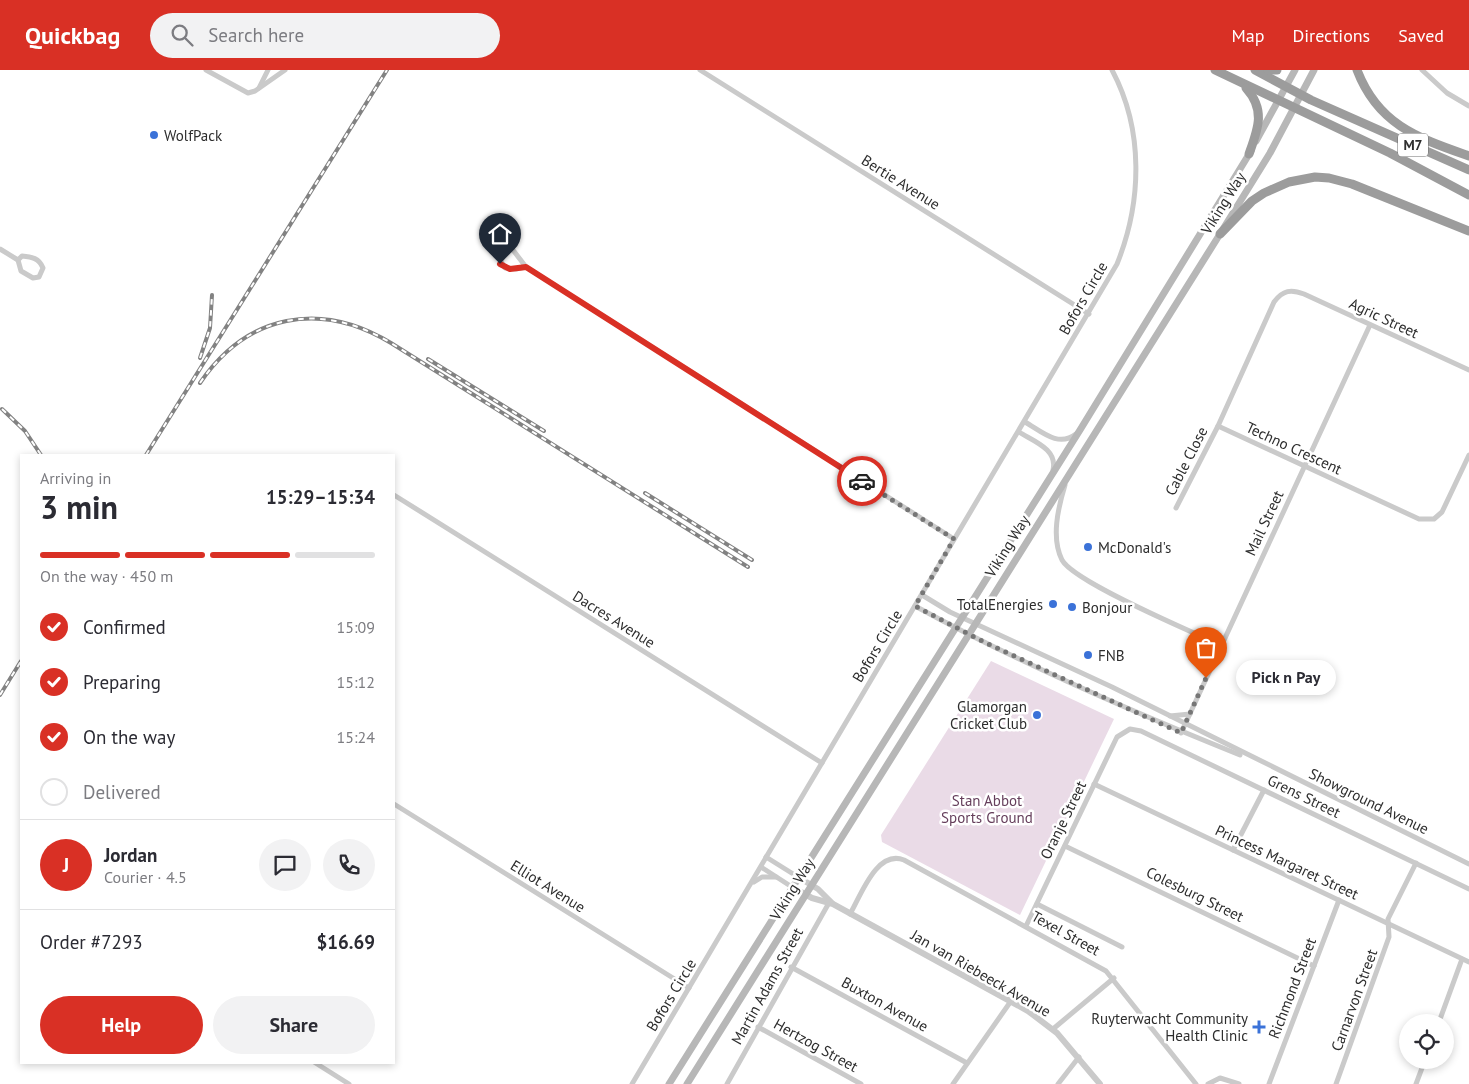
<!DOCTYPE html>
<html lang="en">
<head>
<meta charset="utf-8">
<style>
	:root { --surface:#fff; --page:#f2f2f3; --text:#2b2b33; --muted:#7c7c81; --line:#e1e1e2; --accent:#d93025 }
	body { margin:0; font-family:"PT Sans",sans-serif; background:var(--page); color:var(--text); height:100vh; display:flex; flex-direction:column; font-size:19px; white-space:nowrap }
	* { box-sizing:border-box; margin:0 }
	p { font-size:16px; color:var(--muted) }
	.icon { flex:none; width:28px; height:28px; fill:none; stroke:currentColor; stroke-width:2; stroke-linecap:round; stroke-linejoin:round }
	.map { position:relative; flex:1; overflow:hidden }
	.panel { position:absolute; left:20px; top:384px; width:375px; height:610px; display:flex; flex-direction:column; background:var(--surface); border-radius:0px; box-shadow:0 2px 8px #0003 }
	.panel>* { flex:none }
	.fabs { position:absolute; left:1399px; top:944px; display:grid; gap:10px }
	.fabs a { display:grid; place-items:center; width:55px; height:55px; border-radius:50%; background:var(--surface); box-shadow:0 2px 8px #0003; font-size:25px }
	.pin { position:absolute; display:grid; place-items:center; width:42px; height:42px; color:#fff; margin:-51px -21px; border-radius:50% 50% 50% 0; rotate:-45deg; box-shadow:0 0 5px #0007 }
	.pin .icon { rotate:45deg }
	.courier { position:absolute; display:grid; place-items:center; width:50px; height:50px; margin:-25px; border:4px solid #d93025; border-radius:50%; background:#fff; color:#222; box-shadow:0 1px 6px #0007 }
	.bubble { position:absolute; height:35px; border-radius:18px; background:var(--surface); box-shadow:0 2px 8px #0003; font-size:16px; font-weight:700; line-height:35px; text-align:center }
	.overview em { font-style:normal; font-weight:700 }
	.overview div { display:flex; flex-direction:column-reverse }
	.overview { display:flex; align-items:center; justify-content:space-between; height:85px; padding:0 20px }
	h1 { font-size:32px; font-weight:700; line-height:38px }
	.bar { display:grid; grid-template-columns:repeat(4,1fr); gap:8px 5px; align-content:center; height:60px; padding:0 20px }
	.bar i { height:6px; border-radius:4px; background:var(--line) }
	.bar .active { background:var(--accent) }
	.bar p { grid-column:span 4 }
	.line { display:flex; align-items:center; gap:12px; padding:0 20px; border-top:1px solid var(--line) }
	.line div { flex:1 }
	.round { display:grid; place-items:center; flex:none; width:52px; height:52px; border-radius:26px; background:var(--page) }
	ol { padding:0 20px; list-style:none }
	li { display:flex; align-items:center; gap:15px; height:55px }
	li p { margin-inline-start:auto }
	li .icon { padding:5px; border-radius:50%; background:var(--accent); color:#fff; stroke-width:4 }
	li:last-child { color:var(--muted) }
	li i { width:28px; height:28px; border:2px solid var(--line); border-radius:50% }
	.cta { display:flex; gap:10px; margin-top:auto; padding:10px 20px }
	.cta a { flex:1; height:58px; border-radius:30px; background:var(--accent); color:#fff; font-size:20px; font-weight:700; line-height:58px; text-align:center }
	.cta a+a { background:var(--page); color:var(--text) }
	header { display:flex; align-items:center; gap:30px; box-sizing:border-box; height:70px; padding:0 25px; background:var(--accent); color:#fff }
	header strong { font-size:24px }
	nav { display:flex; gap:28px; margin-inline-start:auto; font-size:18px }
	.search { width:350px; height:45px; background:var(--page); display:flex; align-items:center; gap:12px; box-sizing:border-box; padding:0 18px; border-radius:28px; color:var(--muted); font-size:19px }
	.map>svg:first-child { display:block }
	.green { fill:#eadbe7 }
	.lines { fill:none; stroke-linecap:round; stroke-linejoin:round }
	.minor { stroke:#cacaca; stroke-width:5 }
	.tertiary { stroke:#cacaca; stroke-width:6 }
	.secondary { stroke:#b7b7b7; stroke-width:7 }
	.trunk { stroke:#9c9c9c; stroke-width:9 }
	.rail-casing { stroke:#828282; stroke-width:4 }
	.rail { stroke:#fff; stroke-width:2; stroke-dasharray:5.5; stroke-linecap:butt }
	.done { stroke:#767676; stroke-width:5; stroke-dasharray:0 9 }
	.route { stroke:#d93025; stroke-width:6 }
	.poi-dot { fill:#3b72d8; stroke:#fff; stroke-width:2 }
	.labels { text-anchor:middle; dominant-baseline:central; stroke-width:5; stroke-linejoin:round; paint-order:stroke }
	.shield { fill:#fff; stroke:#6c6c6c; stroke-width:1 }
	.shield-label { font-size:14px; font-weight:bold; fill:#2d2d2d }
	.poi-label { font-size:15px; fill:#2d2d2d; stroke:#fff; text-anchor:start }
	.street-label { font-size:15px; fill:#2d2d2d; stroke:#fff }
	.park-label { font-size:15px; fill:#653e5b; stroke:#fff }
</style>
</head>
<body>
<header>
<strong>Quickbag</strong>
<div class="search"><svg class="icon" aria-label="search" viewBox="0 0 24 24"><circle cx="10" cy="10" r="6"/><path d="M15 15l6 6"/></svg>Search here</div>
<nav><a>Map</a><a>Directions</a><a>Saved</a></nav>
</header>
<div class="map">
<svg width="1469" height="1014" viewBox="0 0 1469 1014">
	<rect width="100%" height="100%" fill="#fff"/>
	<path class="green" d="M991,591L1114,649L1020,845L882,772L881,765Z"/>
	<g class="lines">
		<g class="minor">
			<path d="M206,0L248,23L255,21L285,0"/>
			<path d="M700,0L1089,244"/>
			<path d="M1422,0L1447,23L1469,36"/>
			<path d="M259,18L268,0"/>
			<path d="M0,179L18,190"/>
			<path d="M22,186C32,187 39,188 43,198L39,207L33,208L21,201L18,190Z"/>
			<path d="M526,197L516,199L505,198L499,188L500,183L504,179L513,180L526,197L954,469"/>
			<path d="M1025,352C1041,361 1058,378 1076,364"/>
			<path d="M1218,356L1419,449H1434L1442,442L1469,385"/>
			<path d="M1019,362C1033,371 1058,379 1053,400"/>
			<path d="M1065,415C1058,438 1051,468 1062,490C1074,512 1192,562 1221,575"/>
			<path d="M394,425L822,693"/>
			<path d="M1176,438L1218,356L1274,232C1283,220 1291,219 1304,224L1469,300"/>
			<path d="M922,525L950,542L1112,617L1469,794"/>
			<path d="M915,536C1019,593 1130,641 1240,685"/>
			<path d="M1170,646L1190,644"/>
			<path d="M1181,663L1370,255"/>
			<path d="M1094,714L1469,892"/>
			<path d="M394,734L689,918"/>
			<path d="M1065,776L1314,896"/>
			<path d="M1233,780L1264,720"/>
			<path d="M766,787L798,807"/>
			<path d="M761,797L792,817"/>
			<path d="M754,812L762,807H776"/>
			<path d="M1037,834L1122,877"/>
			<path d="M850,844C861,825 877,779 904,790L1106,901L1196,1014"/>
			<path d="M1026,856L1117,667L1130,659L1141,661L1469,819"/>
			<path d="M791,897L967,993"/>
			<path d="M1439,952L1462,889"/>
			<path d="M758,957L861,1014"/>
			<path d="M1053,959L1114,908"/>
			<path d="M314,992L349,1014"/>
			<path d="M632,1014L1117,194C1142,132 1144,60 1112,0"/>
			<path d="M727,1014L830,831"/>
			<path d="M953,1014L1011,931"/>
			<path d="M1058,1014L1079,987"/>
			<path d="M1208,1014L1220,1008L1239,1014"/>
			<path d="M1269,1014L1339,830"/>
			<path d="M1336,1014L1389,867L1388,849L1416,793"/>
			<path d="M1416,1014L1425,990"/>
		</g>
		<g class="tertiary">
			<path d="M798,807L818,819L832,833"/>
			<path d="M792,817L812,828L833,834L1028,941L1057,963L1100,1014"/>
		</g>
		<g class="secondary">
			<path d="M1256,71L1295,0"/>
			<path d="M669,1014L1080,360L1251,81"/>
			<path d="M687,1014L1220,164L1270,83L1314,0"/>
		</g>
		<g class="trunk">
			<path d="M1215,0L1390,83L1469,125"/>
			<path d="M1255,0L1311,30L1469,100"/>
			<path d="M1268,0H1277"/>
			<path d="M1357,0C1378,55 1418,68 1469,86"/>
			<path d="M1246,18C1266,40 1258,59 1249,84"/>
			<path d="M1220,164L1252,131L1264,123L1289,112L1315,107L1329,108L1352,114L1469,161"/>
		</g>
		<defs>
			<g id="rail">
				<path d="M200,288L210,258L212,225"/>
				<path d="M428,289L544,361"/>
				<path d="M200,313C247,244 320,230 391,273L748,497"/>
				<path d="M2,339L25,361L41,385"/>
				<path d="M146,385L387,0"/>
				<path d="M645,423L752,490"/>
				<path d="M0,625L21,591"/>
			</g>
		</defs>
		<use href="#rail" class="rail-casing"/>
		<use href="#rail" class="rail"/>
	</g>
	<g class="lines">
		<path class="done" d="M862,411L954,469L915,536L984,572L1181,663L1206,608"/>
		<path class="route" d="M500,194L510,199L526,197L862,411"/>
	</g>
	<g class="poi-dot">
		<circle cx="154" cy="65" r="5"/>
		<circle cx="1088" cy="477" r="5"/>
		<circle cx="1053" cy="534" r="5"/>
		<circle cx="1072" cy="537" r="5"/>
		<circle cx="1088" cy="585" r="5"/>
		<circle cx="1037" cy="645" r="5"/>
		<path d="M1256.5 949.5h5v5h5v5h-5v5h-5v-5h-5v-5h5z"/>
	</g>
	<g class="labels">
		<rect class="shield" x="1398" y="63.5" width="30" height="23" rx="4"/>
		<g class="shield-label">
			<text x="1413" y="75">M7</text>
		</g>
		<g class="poi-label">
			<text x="164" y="65">WolfPack</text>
			<text x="1098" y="477">McDonald's</text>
			<text x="1043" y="534" text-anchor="end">TotalEnergies</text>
			<text x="1082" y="537">Bonjour</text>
			<text x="1098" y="585">FNB</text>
			<text x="1027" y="636" text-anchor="end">Glamorgan<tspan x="1027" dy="17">Cricket Club</tspan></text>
			<text x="1248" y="948" text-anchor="end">Ruyterwacht Community<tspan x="1248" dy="17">Health Clinic</tspan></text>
		</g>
		<g class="street-label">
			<text transform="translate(901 112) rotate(32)">Bertie Avenue</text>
			<text transform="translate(1223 133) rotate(-58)">Viking Way</text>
			<text transform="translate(1083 228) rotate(-60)">Bofors Circle</text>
			<text transform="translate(1384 248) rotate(25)">Agric Street</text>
			<text transform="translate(1294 378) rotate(25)">Techno Crescent</text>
			<text transform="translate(1186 391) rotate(-63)">Cable Close</text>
			<text transform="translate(1264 453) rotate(-65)">Mail Street</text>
			<text transform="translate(1007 476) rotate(-58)">Viking Way</text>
			<text transform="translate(614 549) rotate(32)">Dacres Avenue</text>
			<text transform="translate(877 576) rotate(-59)">Bofors Circle</text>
			<text transform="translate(1304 726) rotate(26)">Grens Street</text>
			<text transform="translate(1369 731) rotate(26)">Showground Avenue</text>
			<text transform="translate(1063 750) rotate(-64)">Oranje Street</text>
			<text transform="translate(1287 792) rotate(25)">Princess Margaret Street</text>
			<text transform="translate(548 816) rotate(32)">Elliot Avenue</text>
			<text transform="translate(792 819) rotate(-58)">Viking Way</text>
			<text transform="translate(1195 824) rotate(26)">Colesburg Street</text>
			<text transform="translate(1066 863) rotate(29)">Texel Street</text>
			<text transform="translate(981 903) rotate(30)">Jan van Riebeeck Avenue</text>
			<text transform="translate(767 916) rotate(-61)">Martin Adams Street</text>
			<text transform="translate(1292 918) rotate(-69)">Richmond Street</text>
			<text transform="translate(671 925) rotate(-59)">Bofors Circle</text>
			<text transform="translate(1354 930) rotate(-70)">Carnarvon Street</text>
			<text transform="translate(885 934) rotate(29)">Buxton Avenue</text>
			<text transform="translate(816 975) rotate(29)">Hertzog Street</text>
		</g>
		<g class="park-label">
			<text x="987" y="730">Stan Abbot<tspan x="987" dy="17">Sports Ground</tspan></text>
		</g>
	</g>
</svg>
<div class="fabs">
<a><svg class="icon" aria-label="locate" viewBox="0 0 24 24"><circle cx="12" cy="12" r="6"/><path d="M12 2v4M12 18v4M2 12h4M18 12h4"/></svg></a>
</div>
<div class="pin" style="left:1206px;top:608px;background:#ea580c"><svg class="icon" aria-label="bag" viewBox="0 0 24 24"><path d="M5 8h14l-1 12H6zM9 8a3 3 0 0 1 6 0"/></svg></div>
<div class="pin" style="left:500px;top:194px;background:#1f2937"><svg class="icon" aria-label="home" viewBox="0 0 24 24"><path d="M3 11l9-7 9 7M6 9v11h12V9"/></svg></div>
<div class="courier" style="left:862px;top:411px"><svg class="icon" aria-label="car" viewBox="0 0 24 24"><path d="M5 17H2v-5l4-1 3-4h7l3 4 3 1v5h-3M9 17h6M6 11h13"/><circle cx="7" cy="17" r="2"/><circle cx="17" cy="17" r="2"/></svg></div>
<div class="bubble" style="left:1236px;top:590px;width:100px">Pick n Pay</div>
<section class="panel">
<div class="overview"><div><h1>3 min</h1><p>Arriving in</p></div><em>15:29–15:34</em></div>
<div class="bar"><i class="active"></i><i class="active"></i><i class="active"></i><i></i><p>On the way · 450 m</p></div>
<ol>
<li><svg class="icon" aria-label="check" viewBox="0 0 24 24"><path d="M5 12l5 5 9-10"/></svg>Confirmed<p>15:09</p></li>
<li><svg class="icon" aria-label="check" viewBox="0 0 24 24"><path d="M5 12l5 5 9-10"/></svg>Preparing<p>15:12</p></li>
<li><svg class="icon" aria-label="check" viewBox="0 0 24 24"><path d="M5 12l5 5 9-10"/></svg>On the way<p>15:24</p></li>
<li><i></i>Delivered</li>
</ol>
<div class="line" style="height:90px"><b class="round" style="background:var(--accent);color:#fff">J</b><div><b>Jordan</b><p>Courier · 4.5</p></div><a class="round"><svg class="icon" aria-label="chat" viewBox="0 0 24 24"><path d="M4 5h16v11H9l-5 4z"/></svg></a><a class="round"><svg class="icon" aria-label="phone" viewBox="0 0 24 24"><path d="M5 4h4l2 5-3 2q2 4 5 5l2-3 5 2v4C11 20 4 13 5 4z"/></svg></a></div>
<div class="line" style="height:65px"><div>Order #7293</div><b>$16.69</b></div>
<div class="cta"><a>Help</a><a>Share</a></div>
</section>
</div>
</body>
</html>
